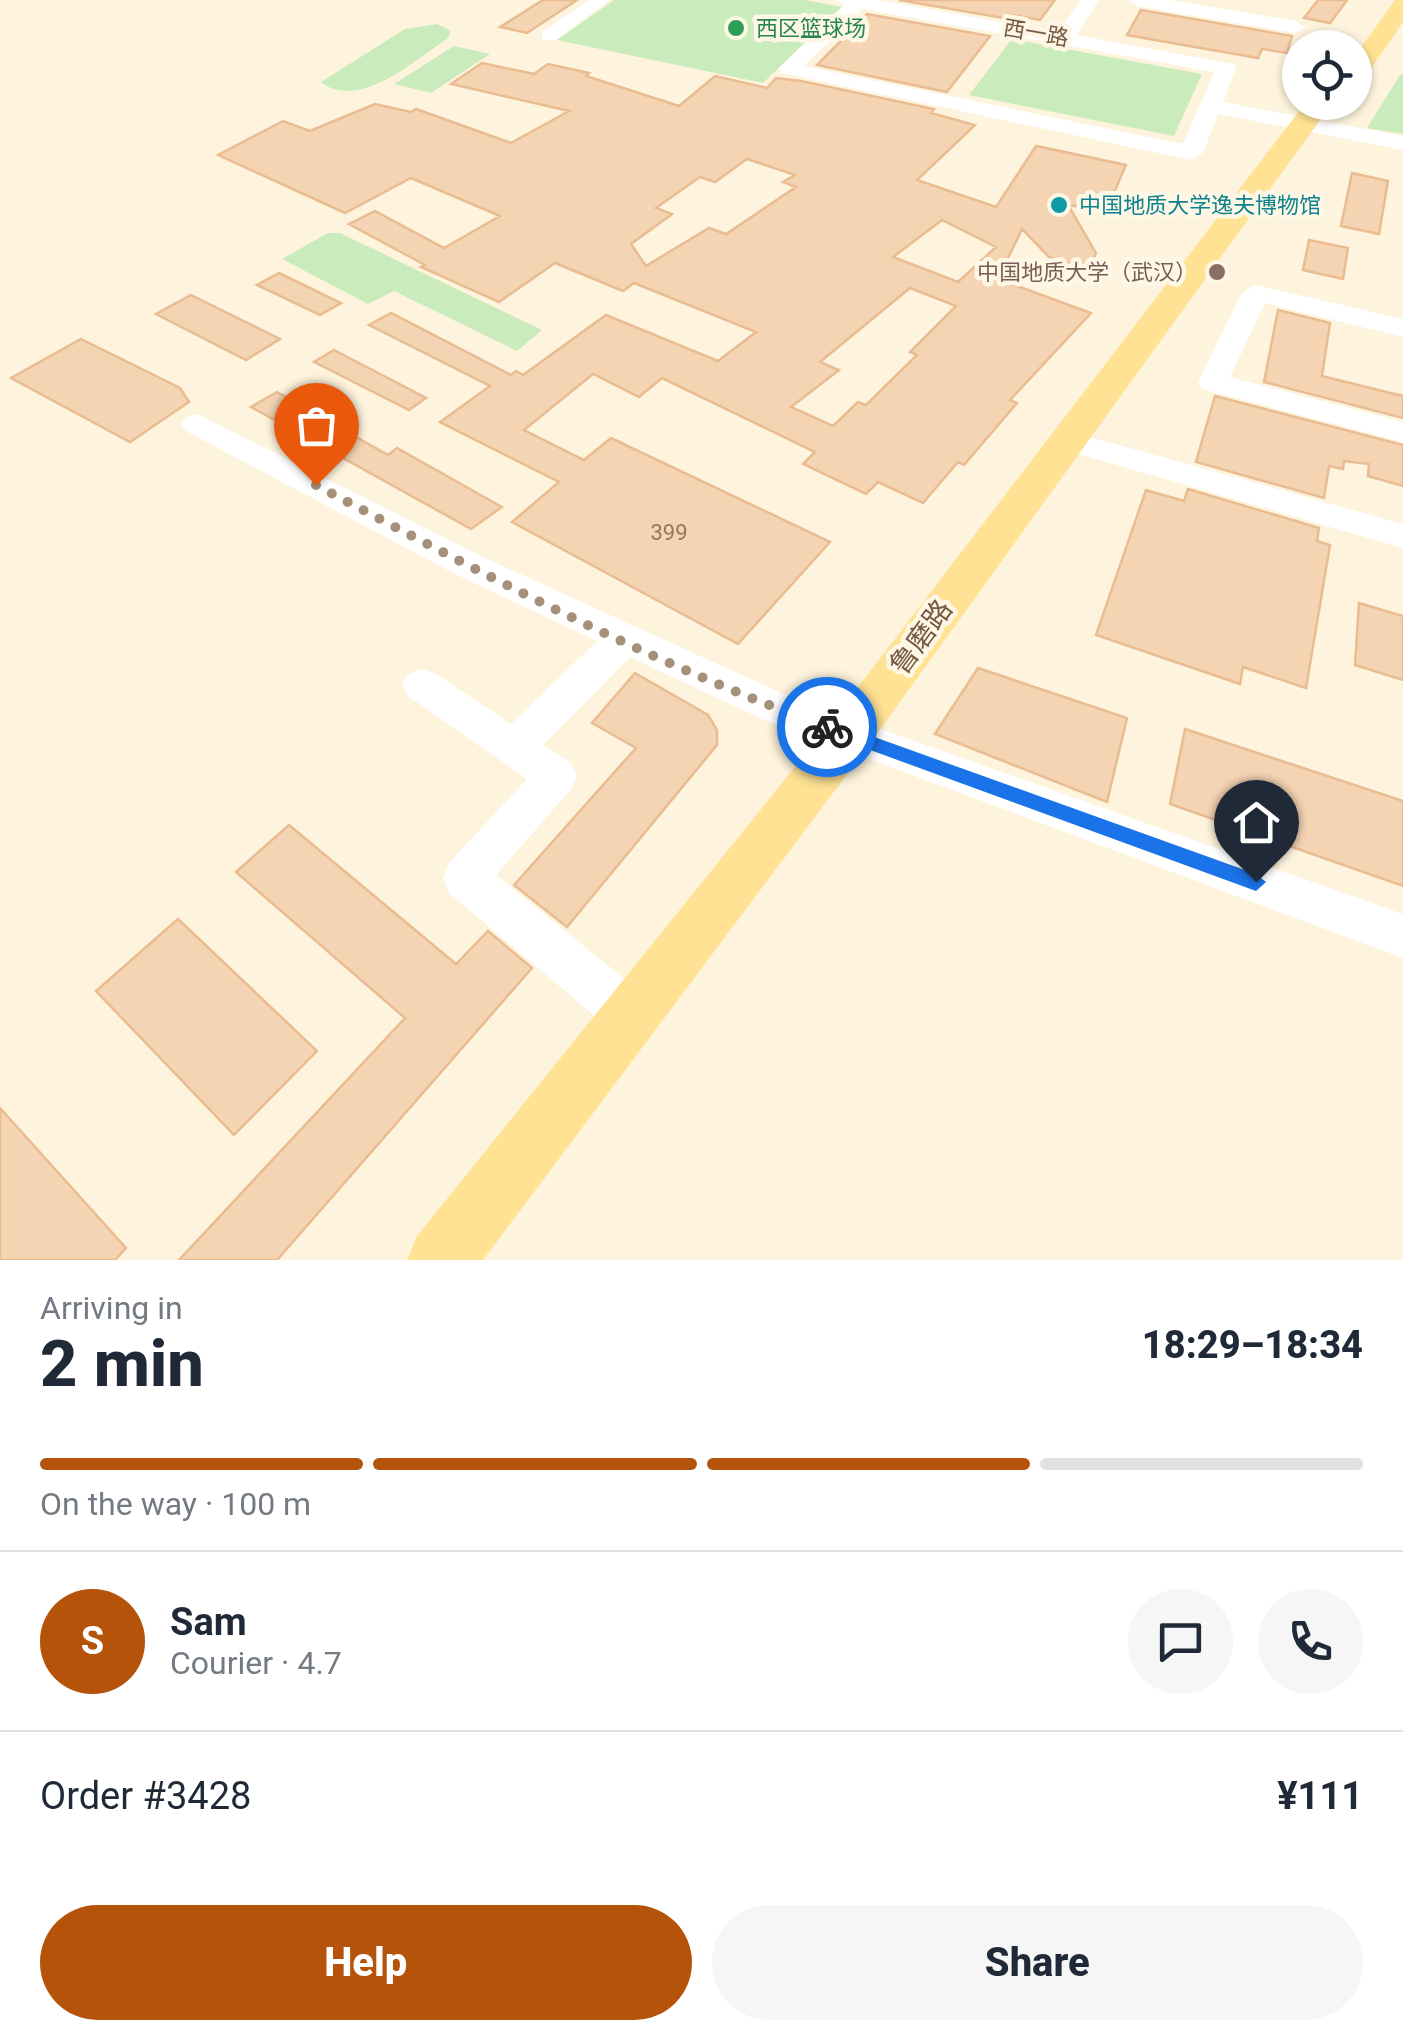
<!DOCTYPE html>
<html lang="en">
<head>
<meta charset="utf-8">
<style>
	:root { --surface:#fff; --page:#f6f6f7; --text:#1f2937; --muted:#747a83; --line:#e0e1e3; --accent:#b45309 }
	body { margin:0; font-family:Roboto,"Noto Sans SC",sans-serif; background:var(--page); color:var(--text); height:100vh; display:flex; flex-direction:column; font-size:38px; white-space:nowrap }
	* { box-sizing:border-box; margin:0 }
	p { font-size:32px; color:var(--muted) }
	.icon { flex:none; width:55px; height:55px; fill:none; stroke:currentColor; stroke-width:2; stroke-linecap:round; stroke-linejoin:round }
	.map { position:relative; height:1260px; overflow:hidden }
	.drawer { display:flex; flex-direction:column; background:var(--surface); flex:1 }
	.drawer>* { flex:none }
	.fabs { position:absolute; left:1282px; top:30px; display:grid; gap:20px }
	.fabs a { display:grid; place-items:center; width:90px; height:90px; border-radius:50%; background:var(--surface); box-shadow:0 2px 8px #0004; font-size:50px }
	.pin { position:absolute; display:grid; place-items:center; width:85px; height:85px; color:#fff; margin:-102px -42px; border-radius:50% 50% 50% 0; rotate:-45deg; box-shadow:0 0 10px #0007 }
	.pin .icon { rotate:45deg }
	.courier { position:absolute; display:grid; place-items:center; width:100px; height:100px; margin:-50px; border:8px solid #1a73e8; border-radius:50%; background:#fff; color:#222; box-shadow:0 2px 12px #0007 }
	.summary em { font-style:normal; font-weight:800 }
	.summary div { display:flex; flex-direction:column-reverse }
	.summary { display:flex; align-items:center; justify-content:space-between; height:170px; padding:0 40px }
	h1 { font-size:65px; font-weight:800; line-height:75px }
	.bar { display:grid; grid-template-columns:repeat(4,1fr); gap:15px 10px; align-content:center; height:120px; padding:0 40px }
	.bar i { height:12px; border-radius:8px; background:var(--line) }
	.bar .on { background:var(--accent) }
	.bar p { grid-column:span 4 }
	.line { display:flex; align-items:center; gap:25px; padding:0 40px; border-top:2px solid var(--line) }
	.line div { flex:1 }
	.round { display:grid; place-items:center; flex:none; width:105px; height:105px; border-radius:52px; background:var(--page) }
	.cta { display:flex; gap:20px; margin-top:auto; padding:20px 40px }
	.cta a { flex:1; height:115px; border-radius:60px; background:var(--accent); color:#fff; font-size:40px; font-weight:800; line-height:115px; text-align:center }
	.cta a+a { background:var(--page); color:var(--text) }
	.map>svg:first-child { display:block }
	.green { fill:#caebbb }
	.building { fill:#f5d4b3; stroke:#e9bc92; stroke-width:2.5; fill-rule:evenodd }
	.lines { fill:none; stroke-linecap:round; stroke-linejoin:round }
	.minor { fill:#fff; fill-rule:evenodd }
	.major { fill:#ffe293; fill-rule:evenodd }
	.route { fill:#1a73e8 }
	.done { stroke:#a5907a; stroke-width:10; stroke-dasharray:0 18 }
	.leisure-dot { fill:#2e9e5b; stroke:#fff7e5; stroke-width:4 }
	.culture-dot { fill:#0f9aa8; stroke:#fff7e5; stroke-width:4 }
	.education-dot { fill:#8d6e63; stroke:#fff7e5; stroke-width:4 }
	.labels { text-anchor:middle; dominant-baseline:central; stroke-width:9; stroke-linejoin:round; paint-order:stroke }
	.far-leisure-label { font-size:22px; fill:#27864d; stroke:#fff7e5; text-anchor:start }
	.far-street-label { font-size:22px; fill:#755a44; stroke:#fff7e5 }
	.far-culture-label { font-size:22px; fill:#0d838f; stroke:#fff7e5; text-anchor:start }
	.far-education-label { font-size:22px; fill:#785e54; stroke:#fff7e5; text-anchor:end }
	.number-label { font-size:22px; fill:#957860 }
	.street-label { font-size:28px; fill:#755a44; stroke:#fff7e5 }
</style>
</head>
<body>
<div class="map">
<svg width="1403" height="1260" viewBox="0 0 1403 1260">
	<rect width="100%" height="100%" fill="#fef4dd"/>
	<g class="green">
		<path d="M614,0H805L842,7L763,83L557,40Z"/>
		<path d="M437,24L451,31L447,39C416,59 359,112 321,82L405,29Z"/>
		<path d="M1012,39L1202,74L1174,136L969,95Z"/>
		<path d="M454,46L490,54L431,93L394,84Z"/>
		<path d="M1400,75H1403V134L1367,128Z"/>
		<path d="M328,233H340L542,330L517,351L394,291L368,304L282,259Z"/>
	</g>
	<g class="building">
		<path d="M543,0H577L527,33L500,27Z"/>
		<path d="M899,0H1055L1040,20L1007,14L1003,18Z"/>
		<path d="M1318,0H1347L1330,23L1304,18Z"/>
		<path d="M1141,10L1292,36L1287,53L1262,49L1258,58L1127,35Z"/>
		<path d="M867,14L990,36L947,92L817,65Z"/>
		<path d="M482,63L534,74L548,64L589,73L586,76L679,106L715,76L767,88L776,78L801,81L934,109L931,113L975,125L917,180L996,207L1036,146L1126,165L1106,211L1068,205L1096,253L1092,264H1070L1049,257L1022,229L998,279L1091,313L1010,400L1017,403L964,465L958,462L923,503L878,482L866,494L803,464L815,452L662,378L639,397L593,374L524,430L584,460L611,438L830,542L738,644L512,522L559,482L440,422L490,386L369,325L391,313L511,375L516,371L523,375L606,315L718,361L756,332L634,283L623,291L555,263L499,302L421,267L425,265L349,224L375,211L444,248L500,216L411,178L345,213L218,155L283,121L310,131L375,104L411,112L416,109L511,143L569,111L451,84ZM747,159L795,175L783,182L796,187L726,234L709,228L646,266L631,244L672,214L656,208L700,177L715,182ZM942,220L996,247L958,282L893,257ZM910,288L956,306L910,352L917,355L866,405L858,402L833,426L791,407L839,370L820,362Z"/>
		<path d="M1352,173L1388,181L1379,234L1341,226Z"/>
		<path d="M1309,240L1348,248L1343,279L1303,270Z"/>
		<path d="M279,273L341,303L320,315L257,285Z"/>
		<path d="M191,295L280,339L246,360L156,314Z"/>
		<path d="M1278,310L1330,323L1322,376L1403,396V418L1264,382Z"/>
		<path d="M81,339L180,388L189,402L130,442L11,378Z"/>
		<path d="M334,350L426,398L409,410L314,362Z"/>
		<path d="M277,392L388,455L397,448L502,507L471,529L251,407Z"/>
		<path d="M1215,396L1403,445V486L1368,476L1369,464L1344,461L1343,469L1329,466L1324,498L1196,462Z"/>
		<path d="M1188,489L1319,528L1317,541L1330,545L1306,688L1243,667L1240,684L1096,635L1146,490L1184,501Z"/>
		<path d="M1359,603L1403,616V680L1355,665Z"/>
		<path d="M978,668L1127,718L1107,802L935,734Z"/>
		<path d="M635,673L708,715L717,730V745L567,927L514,885L636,748L592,723Z"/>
		<path d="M1185,729L1403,801V886L1170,804Z"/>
		<path d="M289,825L456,964L488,931L532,968L277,1260H179L405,1018L236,872Z"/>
		<path d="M178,919L317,1051L234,1135L96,991Z"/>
		<path d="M0,1108L126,1248L115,1260H0Z"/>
	</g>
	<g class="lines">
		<g class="minor">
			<path d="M589,0H610L556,40H542V32Z"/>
			<path d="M836,0H877L1058,32L1081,0H1099L1076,35L1233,64L1236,68L1223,102L1403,136V150L1218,114L1203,153L1191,160L782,73L779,69L782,65L844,5ZM863,9L1214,72L1183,144L804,66Z"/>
			<path d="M1128,0H1170L1295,21L1305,27L1295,33L1137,6Z"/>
			<path d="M1256,285L1403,319V337L1265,303L1230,377L1403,422V442L1202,389L1198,382L1242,293Z"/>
			<path d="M197,414L485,558L790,697L1403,914V958L762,719L630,657L543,745L571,763L577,776L571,789L496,875L648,998L655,1015L648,1032L631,1039L614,1032L449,893L443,878L449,863L527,779L408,696L402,685L408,674L422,669L436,674L511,724L597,641L459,576L186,431L181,424L186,417Z"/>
			<path d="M1090,437L1403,524V548L1079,454L1074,447L1079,440Z"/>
		</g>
		<g class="major">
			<path d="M1395,0H1403V22L1364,79L1355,82V56Z"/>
			<path d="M1306,102H1333L866,749L483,1260H407L417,1236L832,721Z"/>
		</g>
	</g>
	<path class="route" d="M827,720L1256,874L1266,882L1256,891L821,732L818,727Z"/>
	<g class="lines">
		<path class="done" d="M316,485C481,573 650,663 827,727"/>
	</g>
	<circle class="leisure-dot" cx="736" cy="28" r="10"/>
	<circle class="culture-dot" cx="1059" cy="205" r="10"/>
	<circle class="education-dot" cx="1217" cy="272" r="10"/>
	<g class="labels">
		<g class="far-leisure-label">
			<text x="756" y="28">西区篮球场</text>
		</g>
		<g class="far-street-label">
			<text transform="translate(1036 33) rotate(10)">西一路</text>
		</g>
		<g class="far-culture-label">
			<text x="1079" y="205">中国地质大学逸夫博物馆</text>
		</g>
		<g class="far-education-label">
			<text x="1197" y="272">中国地质大学（武汉）</text>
		</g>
		<g class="number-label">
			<text x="669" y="532">399</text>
		</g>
		<g class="street-label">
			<text transform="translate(921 637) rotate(-54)">鲁磨路</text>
		</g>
	</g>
</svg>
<div class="fabs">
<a><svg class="icon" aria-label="locate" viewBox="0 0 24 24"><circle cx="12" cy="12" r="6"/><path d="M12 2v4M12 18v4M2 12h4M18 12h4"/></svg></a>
</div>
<div class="pin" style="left:316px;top:485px;background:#ea580c"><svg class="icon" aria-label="bag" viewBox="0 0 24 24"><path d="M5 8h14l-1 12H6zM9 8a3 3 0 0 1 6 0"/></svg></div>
<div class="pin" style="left:1256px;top:882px;background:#1f2937"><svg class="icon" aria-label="home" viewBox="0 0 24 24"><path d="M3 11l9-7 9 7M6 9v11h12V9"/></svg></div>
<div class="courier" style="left:827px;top:727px"><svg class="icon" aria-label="bike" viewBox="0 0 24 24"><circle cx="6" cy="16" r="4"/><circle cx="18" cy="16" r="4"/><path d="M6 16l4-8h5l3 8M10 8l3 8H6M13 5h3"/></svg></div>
</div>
<section class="drawer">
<div class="summary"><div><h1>2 min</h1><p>Arriving in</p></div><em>18:29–18:34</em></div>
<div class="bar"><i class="on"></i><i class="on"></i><i class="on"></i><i></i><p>On the way · 100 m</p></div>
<div class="line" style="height:180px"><b class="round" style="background:var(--accent);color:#fff">S</b><div><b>Sam</b><p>Courier · 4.7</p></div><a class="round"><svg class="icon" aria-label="chat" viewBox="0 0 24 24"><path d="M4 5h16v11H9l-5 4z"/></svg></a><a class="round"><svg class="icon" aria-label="phone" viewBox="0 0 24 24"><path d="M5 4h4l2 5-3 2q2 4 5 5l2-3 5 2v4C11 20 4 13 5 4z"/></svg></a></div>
<div class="line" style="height:130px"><div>Order #3428</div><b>¥111</b></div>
<div class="cta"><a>Help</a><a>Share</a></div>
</section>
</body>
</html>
